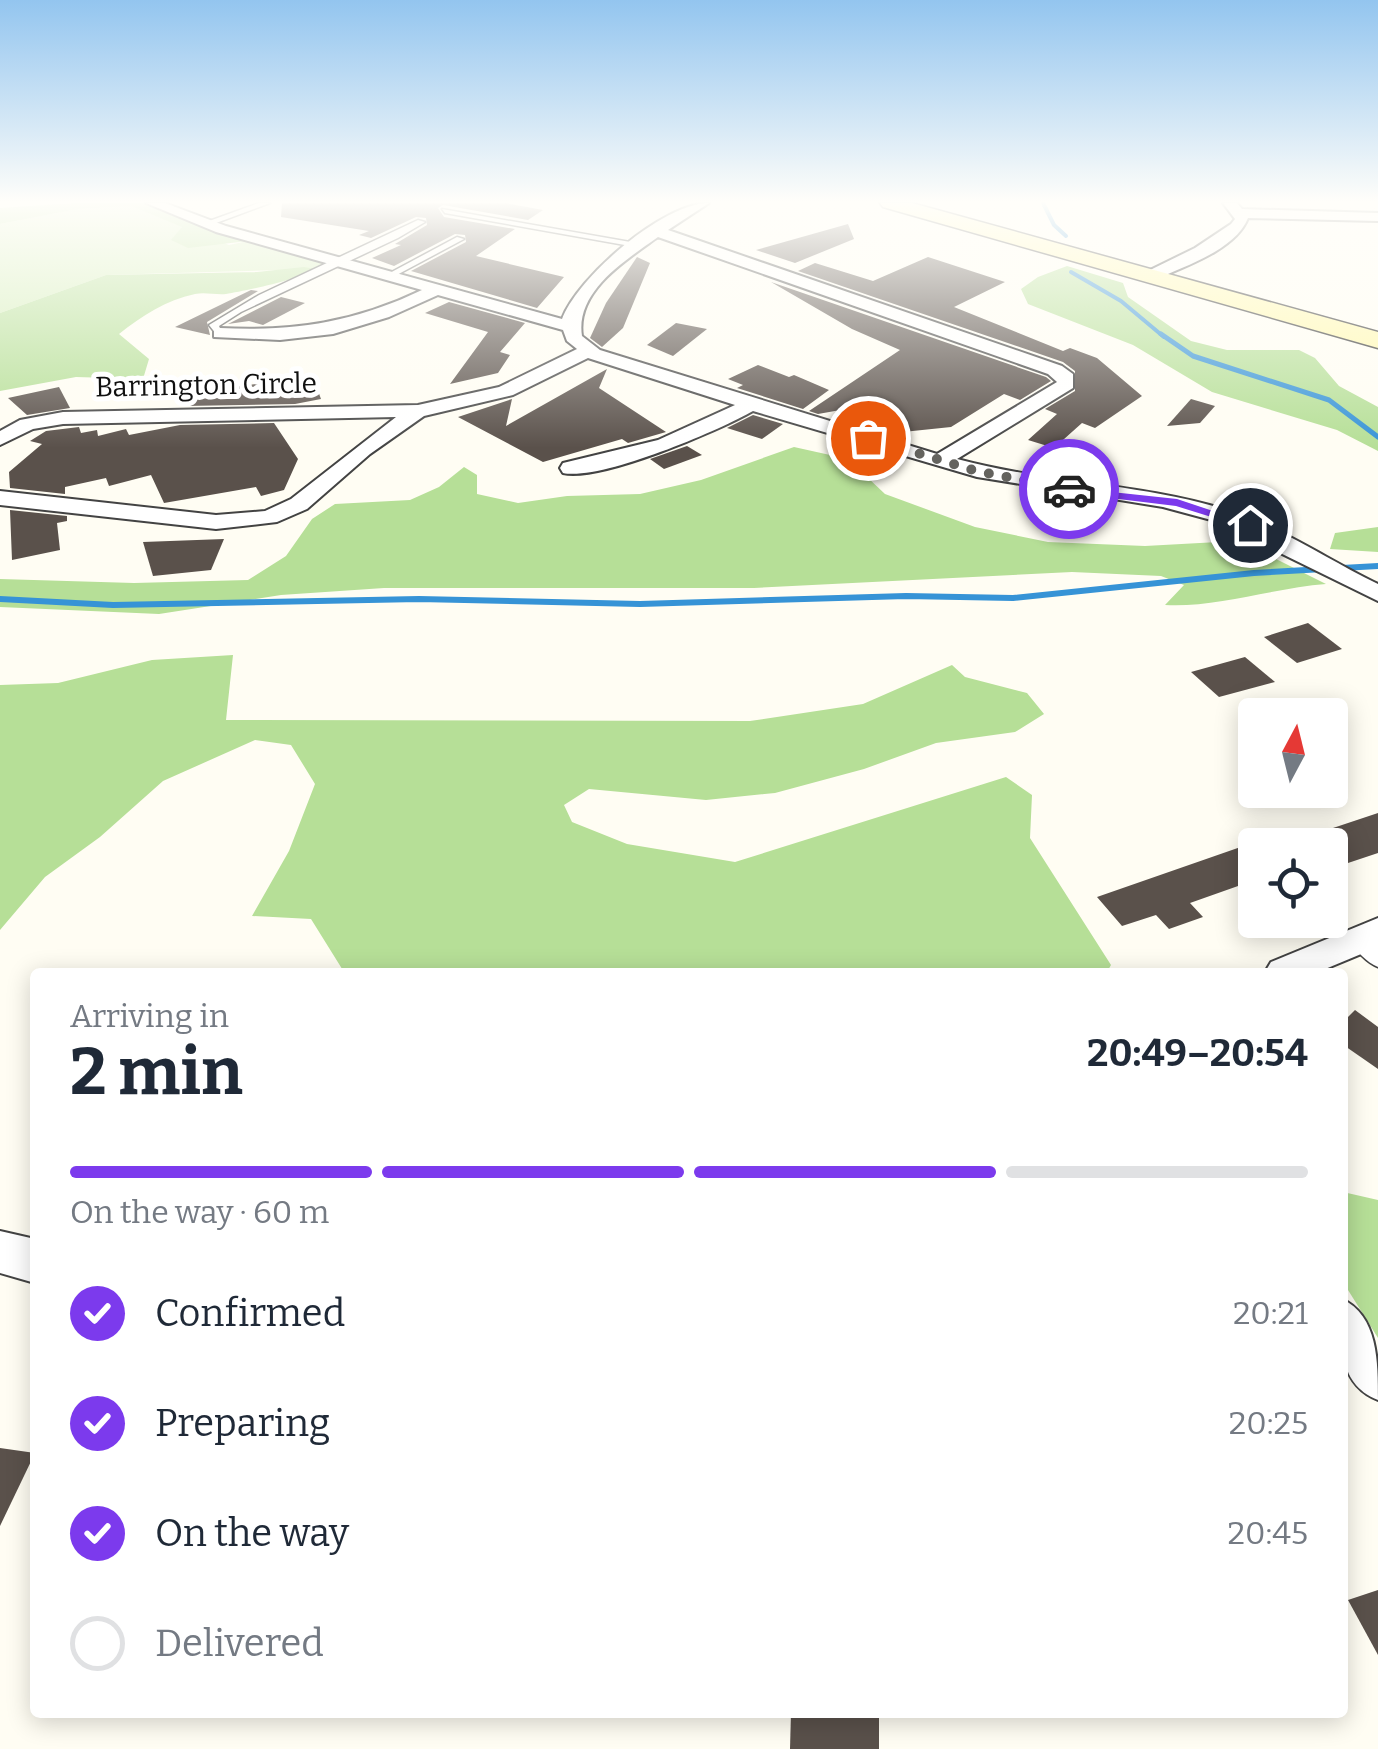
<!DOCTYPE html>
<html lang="en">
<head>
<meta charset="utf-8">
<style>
	:root { --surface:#fff; --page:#f6f6f7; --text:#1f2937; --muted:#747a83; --line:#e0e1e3; --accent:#7c3aed }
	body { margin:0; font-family:Bitter,serif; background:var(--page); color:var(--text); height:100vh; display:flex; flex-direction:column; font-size:38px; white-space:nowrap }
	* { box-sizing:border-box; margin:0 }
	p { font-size:32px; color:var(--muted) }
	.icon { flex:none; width:55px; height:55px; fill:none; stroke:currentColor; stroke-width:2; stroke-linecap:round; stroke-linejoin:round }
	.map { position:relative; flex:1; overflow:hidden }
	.side { position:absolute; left:30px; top:968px; width:1318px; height:750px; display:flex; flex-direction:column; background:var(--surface); border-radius:10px; box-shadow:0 5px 25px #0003 }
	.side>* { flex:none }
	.needle { width:65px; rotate:7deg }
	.controls { position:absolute; left:1238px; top:698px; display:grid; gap:20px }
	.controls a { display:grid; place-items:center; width:110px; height:110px; border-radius:10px; background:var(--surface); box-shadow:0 5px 25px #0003; font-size:50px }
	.pin { position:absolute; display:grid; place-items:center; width:85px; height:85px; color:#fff; margin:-42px; border:5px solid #fff; border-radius:50%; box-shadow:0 2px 10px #0007 }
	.courier { position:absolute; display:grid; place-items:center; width:100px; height:100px; margin:-50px; border:8px solid #7c3aed; border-radius:50%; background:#fff; color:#222; box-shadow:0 2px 12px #0007 }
	.overview em { font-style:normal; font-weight:700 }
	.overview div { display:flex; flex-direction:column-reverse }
	.overview { display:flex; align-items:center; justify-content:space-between; height:170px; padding:0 40px }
	h1 { font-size:65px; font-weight:700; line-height:75px }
	.bar { display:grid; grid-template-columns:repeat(4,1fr); gap:15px 10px; align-content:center; height:120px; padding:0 40px }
	.bar i { height:12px; border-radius:8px; background:var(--line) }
	.bar .current { background:var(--accent) }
	.bar p { grid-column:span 4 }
	ol { padding:0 40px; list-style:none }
	li { display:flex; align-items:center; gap:30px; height:110px }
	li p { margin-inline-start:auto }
	li .icon { padding:10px; border-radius:50%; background:var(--accent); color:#fff; stroke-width:4 }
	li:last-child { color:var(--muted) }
	li i { width:55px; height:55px; border:5px solid var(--line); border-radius:50% }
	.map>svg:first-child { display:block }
	.green { fill:#d3edb9 }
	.forest { fill:#b6df97 }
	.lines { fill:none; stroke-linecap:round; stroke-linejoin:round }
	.stream-far2 { stroke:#3693d6; stroke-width:4 }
	.stream-far1 { stroke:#3693d6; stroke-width:5 }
	.stream { stroke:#3693d6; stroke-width:6 }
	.building { fill:#5a514b }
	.lane-casing { stroke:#434343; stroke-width:3 }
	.street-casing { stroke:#434343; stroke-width:4 }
	.secondary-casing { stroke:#323232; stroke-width:3 }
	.lane { fill:#fff; fill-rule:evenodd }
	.street { fill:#fff; fill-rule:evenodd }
	.secondary { fill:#fff8ae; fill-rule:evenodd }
	.route { fill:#7c3aed }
	.done { stroke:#64635f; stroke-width:10; stroke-dasharray:0 18 }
	.labels { text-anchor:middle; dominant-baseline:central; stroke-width:10; stroke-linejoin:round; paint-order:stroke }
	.far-street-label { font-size:28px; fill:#101010; stroke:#fff }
</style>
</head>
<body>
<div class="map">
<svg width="1378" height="1749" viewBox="0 0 1378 1749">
	<rect width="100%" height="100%" fill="#fffdf3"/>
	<path class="green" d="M131,206L229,245L248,241L327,262L316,269L106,275L0,313V224L77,209Z"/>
	<g class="forest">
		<path d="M74,203H143L248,241L188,248L171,240L182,227L131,206L78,209L0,224V208Z"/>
		<path d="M1067,266L1123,283L1128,297L1191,341L1227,350H1299L1315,358L1339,386L1378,407V451L1337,430L1212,392L1133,345L1028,304L1021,289L1038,277Z"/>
		<path d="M304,267L316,269C302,279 244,291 226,294C216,295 205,292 195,294C166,300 142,316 119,334L149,359L143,379L76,377L0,391V313L106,275L257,272Z"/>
		<path d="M794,447L848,459L885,494L975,527L1048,542L1145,546L1218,542L1270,556L1326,584C1274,588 1214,608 1165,605L1184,585L1161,576L1072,572L754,588H384L281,595L159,614L0,607V579L134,583L248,580L286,556L312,519L335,504L410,500L439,487L464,467L477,475V494L518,503L567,496L640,494L701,480Z"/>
		<path d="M1378,527V552L1330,549L1335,533Z"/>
		<path d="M233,655L226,720L750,721L863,704L952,665L965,677L1027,693L1044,714L1015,732L936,743L864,769L775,793L706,800L589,789L564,805L572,822L627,844L735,862L1006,777L1032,795L1030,838L1111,965L1107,972H344L311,919L252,916L289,851L315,784L291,745L255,740L163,781L100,837L45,877L0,930V685L58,683L152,660Z"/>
		<path d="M1343,1192L1378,1200V1338L1343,1282Z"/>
	</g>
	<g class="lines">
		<g class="stream-far2">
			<path d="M1043,203L1054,225L1066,236"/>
			<path d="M1071,272L1121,301L1164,337"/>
		</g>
		<path class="stream-far1" d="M1161,334L1193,356L1329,400L1378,437"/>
		<path class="stream" d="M0,599L113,605L419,599L640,604L906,596L1013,598L1254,573L1378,566"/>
	</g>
	<g class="building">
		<path d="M282,203H506L543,210L528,220L443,205L438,208L444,217L515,229L476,256L564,277L537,308L411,271L466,242L465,235L455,234L394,266L372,258L401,245L395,244L427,225L426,218L416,217L371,238L359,235L369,231L281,217Z"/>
		<path d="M848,224L854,239L795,263L756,250Z"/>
		<path d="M637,257L650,263L623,328L602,347L590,338L606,303Z"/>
		<path d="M928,257L1005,282L954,307L1063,351L1070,348L1097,358L1142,396L1095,428L1082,423L1054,448L1028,440L1057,414L1045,409L1075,391V371L1063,362L798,271L815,263L873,281Z"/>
		<path d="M771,282L1046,377L1051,381L1020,400L1004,394L951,427L903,432L892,418L873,420L863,406L818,414L809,411L900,350L852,329Z"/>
		<path d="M251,290L258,291L207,322L210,335L175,327Z"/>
		<path d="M281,297L305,303L263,325L249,321L228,324Z"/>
		<path d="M449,302L525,323L500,352L510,355L498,373L450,384L488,332L425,313Z"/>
		<path d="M676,323L707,329L673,356L647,345Z"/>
		<path d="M758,365L789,377L794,375L829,390L803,409L737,388L743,385L728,379Z"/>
		<path d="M607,369L599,388L666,432L628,443L622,439L543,462L458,417L512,399L506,426Z"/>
		<path d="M313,377L321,399L295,404L185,406L178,389L228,379L231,387Z"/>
		<path d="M59,387L70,408L27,415L8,398Z"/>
		<path d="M1191,399L1215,406L1200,423L1167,426Z"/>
		<path d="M753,415L783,424L762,439L727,428Z"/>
		<path d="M274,423L298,459L284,490L261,496L256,487L164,503L151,475L109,486L106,478L65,487V494L10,488L9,472L42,444L30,441L46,431L79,427L81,433L97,430L98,436L126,429L129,435L180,425Z"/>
		<path d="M687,446L702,455L664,469L650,459Z"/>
		<path d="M10,510L67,516V521L57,523L60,550L12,560Z"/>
		<path d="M224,539L211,570L153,576L143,542Z"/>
		<path d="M1308,623L1342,649L1297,663L1264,637Z"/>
		<path d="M1245,657L1275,682L1219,697L1191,672Z"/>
		<path d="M1378,813V853L1330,869V829Z"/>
		<path d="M1255,842V880L1190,903L1203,917L1169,929L1156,915L1122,926L1097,897Z"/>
		<path d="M1355,1010L1378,1027V1069L1342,1044V1023Z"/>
		<path d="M0,1448L35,1453L0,1526Z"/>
		<path d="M1378,1590V1655L1348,1600Z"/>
		<path d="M791,1712H879V1749H790Z"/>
	</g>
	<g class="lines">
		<defs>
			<g id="lane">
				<path d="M259,203H270L208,226L201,224Z"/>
				<path d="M442,209L636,243L640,245L636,247L445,213Z"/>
				<path d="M418,220L425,222L398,238L241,312L219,326L223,335H217L209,325L259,295Z"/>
				<path d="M457,237L464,239L393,277L386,275Z"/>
				<path d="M1359,933L1366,935L1378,947V967C1367,963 1355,950 1350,940L1352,935Z"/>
			</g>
			<g id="street">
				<path d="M146,203H165L226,226L562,319C578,277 663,203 709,203L668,230L1062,366L1073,374V388L957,459C1046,483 1139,483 1227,510C1281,527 1328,560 1378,584V601L1215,521L1163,507L977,477L753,411C718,431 601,481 563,473L560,468L563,463L658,440L735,405L588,358L513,395L424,416L370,454L307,509L277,522L216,529L0,505V491L216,515L265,511L291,499L396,417L63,424L33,429L0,445V431L20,420L63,412L418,405L499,387L577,349L567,341L563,330L438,295L389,317L333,334L280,340L214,337V329L220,328C294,332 355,322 422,290L216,232ZM658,237L1048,374L1057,382L937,454L600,350L582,336C575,291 626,260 658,237Z"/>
				<path d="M1223,203H1237L1242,209L1378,213V221L1248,218C1236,249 1186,266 1156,279H1144V273L1195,248L1231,224L1235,219Z"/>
				<path d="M1378,918V947L1318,972H1265L1271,962Z"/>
				<path d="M0,1231L35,1239V1283L0,1273Z"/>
				<path d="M1342,1299C1378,1316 1378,1361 1378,1400C1335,1383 1342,1338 1342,1299Z"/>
			</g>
			<path id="secondary" d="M880,203H912L1378,332V348L883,207Z"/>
		</defs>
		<use href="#lane" class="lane-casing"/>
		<use href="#street" class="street-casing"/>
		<use href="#secondary" class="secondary-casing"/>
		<use href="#lane" class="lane"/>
		<use href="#street" class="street"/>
		<use href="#secondary" class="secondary"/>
	</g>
	<linearGradient id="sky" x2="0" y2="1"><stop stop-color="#93c5ef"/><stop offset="0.45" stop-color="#fffefa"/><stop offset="1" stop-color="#fffefa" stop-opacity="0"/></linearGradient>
	<rect width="1378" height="448" fill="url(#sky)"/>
	<path class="route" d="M1065,487L1177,499L1255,525L1250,529L1176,506L1069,493Z"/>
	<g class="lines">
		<path class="done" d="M868,438L976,471L1069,489"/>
	</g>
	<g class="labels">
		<g class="far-street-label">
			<text transform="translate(206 385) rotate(-1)">Barrington Circle</text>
		</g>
	</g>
</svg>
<div class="controls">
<a><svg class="needle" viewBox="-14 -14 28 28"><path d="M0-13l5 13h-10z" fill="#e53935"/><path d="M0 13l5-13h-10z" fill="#747a83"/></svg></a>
<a><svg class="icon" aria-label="locate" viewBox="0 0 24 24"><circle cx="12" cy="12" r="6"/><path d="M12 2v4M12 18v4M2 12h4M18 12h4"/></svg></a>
</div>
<div class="pin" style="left:868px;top:438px;background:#ea580c"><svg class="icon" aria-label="bag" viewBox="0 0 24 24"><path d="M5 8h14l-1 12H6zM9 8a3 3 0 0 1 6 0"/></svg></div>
<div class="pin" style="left:1250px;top:525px;background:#1f2937"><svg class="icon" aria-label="home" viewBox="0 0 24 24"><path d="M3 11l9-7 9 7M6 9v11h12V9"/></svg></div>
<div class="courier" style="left:1069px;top:489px"><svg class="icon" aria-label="car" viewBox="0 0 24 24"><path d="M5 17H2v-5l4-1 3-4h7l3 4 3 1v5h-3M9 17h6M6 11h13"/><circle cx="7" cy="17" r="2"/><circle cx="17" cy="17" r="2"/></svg></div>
<section class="side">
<div class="overview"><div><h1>2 min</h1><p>Arriving in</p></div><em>20:49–20:54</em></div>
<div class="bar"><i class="current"></i><i class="current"></i><i class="current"></i><i></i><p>On the way · 60 m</p></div>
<ol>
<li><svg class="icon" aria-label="check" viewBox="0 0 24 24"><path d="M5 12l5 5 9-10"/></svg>Confirmed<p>20:21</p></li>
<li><svg class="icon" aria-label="check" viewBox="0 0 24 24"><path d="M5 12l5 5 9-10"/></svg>Preparing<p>20:25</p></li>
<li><svg class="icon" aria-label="check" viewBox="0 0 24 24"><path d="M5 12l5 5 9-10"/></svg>On the way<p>20:45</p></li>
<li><i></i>Delivered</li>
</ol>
</section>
</div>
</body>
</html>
